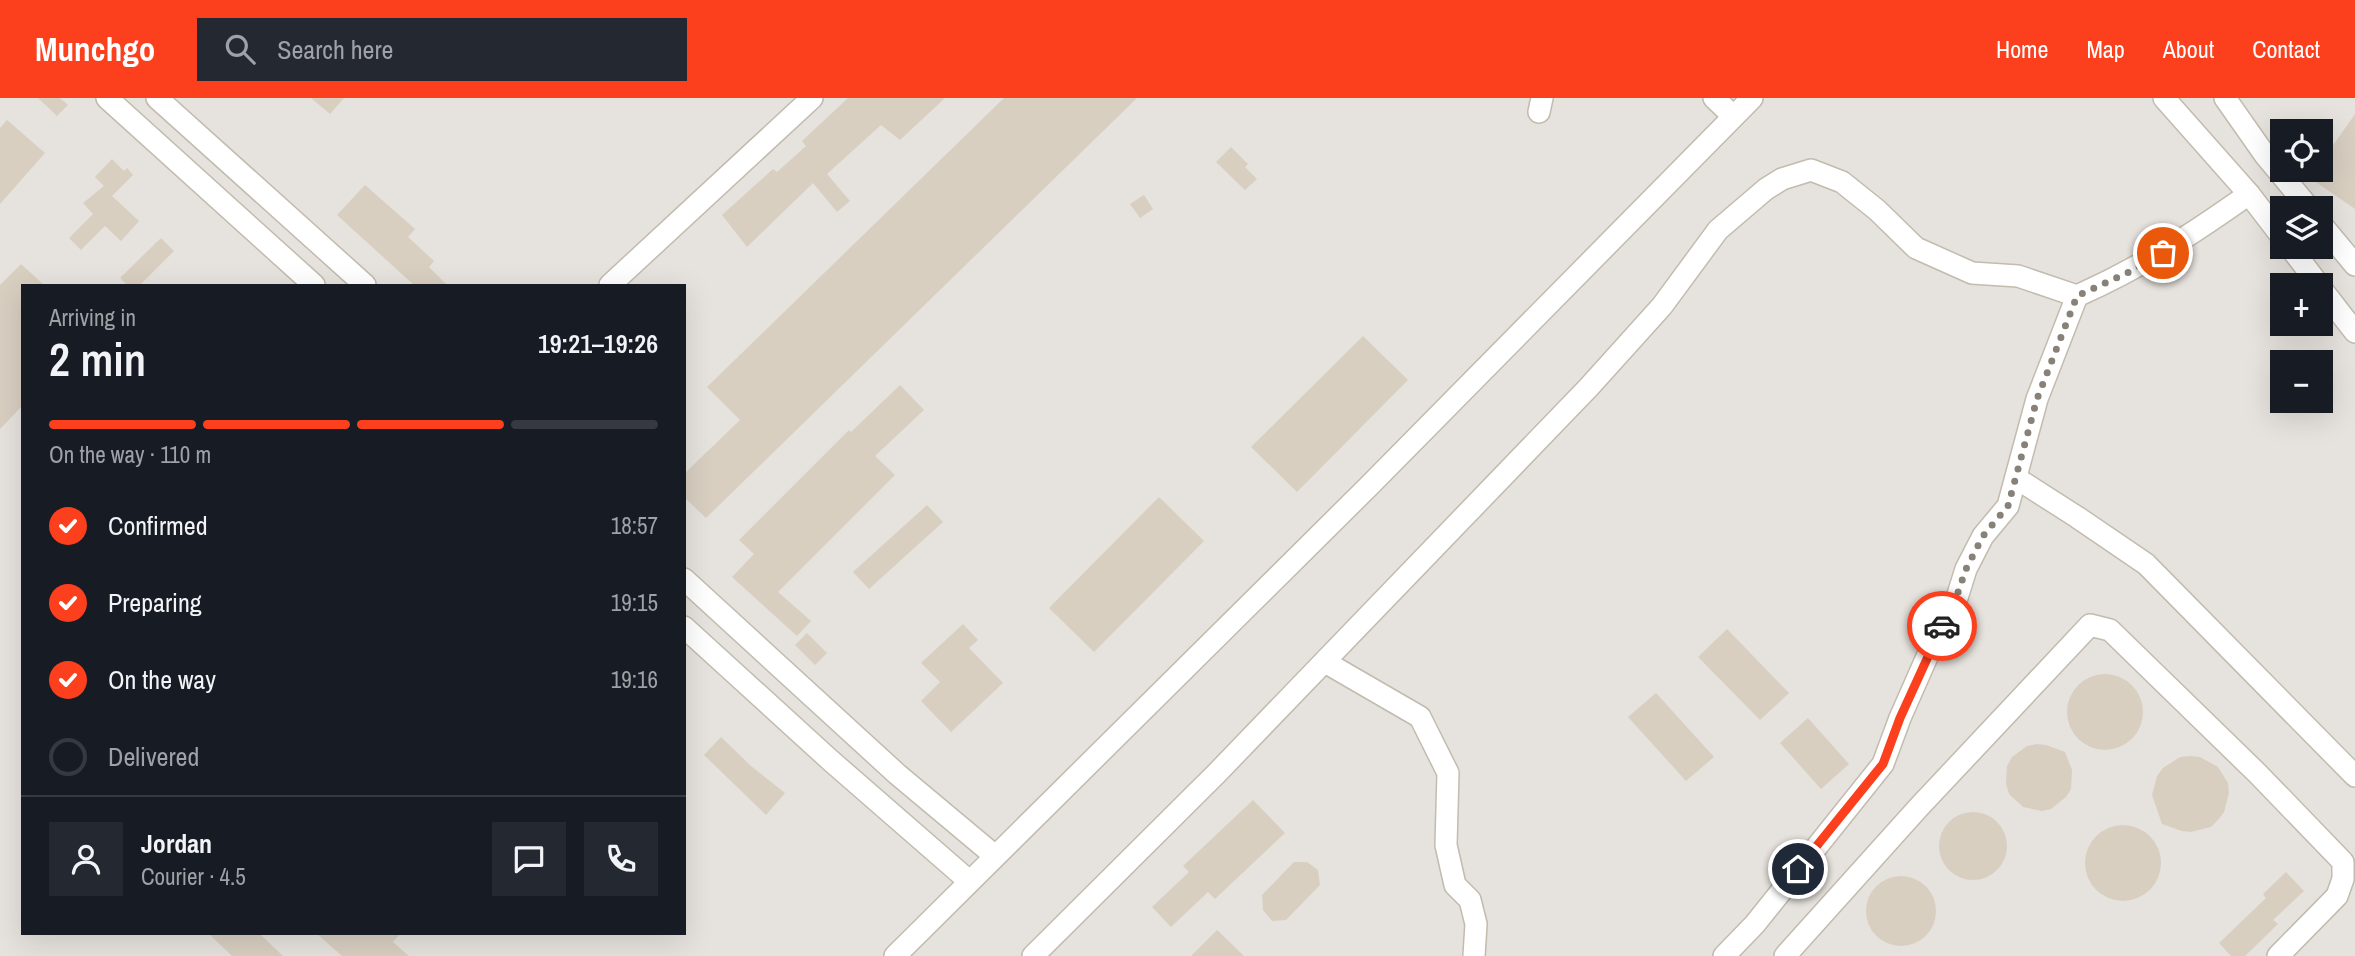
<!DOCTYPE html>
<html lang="en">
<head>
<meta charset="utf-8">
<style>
	:root { --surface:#171b24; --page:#242831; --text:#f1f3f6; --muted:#9ea1a6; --line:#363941; --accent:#fc3f1d }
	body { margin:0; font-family:"Archivo Narrow",sans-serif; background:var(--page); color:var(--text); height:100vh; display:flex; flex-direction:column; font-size:26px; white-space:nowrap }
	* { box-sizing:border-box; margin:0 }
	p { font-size:23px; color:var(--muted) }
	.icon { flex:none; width:38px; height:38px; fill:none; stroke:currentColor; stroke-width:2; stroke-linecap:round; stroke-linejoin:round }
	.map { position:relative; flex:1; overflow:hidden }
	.side { position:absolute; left:21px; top:186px; width:665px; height:651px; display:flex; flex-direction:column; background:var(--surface); border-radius:0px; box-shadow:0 7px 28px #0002 }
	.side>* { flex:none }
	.fabs { position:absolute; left:2270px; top:21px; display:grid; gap:14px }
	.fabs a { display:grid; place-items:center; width:63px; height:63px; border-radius:0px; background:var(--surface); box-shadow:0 7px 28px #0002; font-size:35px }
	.pin { position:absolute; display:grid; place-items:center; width:60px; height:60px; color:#fff; margin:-30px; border:4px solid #fff; border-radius:50%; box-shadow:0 2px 7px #0007 }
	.courier { position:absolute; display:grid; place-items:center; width:70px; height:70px; margin:-35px; border:5px solid #fc3f1d; border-radius:50%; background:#fff; color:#222; box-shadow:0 2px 9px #0007 }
	.head em { font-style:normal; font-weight:600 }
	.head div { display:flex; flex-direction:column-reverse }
	.head { display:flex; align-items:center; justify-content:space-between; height:119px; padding:0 28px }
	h1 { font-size:46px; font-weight:600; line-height:52px }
	.bar { display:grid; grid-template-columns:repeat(4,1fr); gap:10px 7px; align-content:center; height:84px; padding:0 28px }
	.bar i { height:9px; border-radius:5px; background:var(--line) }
	.bar .current { background:var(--accent) }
	.bar p { grid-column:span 4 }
	.line { display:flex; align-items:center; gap:18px; padding:0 28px; border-top:2px solid var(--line) }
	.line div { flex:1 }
	.round { display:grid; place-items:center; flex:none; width:74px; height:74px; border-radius:0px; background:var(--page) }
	ol { padding:0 28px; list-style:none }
	li { display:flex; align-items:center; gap:21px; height:77px }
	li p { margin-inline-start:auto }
	li .icon { padding:7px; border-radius:50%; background:var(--accent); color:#fff; stroke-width:4 }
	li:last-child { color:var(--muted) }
	li i { width:38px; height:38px; border:4px solid var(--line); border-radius:50% }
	header { display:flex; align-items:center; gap:42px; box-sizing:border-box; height:98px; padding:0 35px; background:var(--accent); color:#fff }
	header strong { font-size:33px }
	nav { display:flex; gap:38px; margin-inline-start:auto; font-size:24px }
	.search { width:490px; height:63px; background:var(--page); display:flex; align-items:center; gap:18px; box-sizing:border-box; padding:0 24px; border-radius:0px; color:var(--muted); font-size:26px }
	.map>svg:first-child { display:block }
	.industrial { fill:#e6e2dd; fill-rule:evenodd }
	.building { fill:#d8cfc1 }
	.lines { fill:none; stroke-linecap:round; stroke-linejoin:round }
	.minor-casing { stroke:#c2bbae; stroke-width:24 }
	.minor { stroke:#fff; stroke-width:21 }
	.done { stroke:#878178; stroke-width:7; stroke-dasharray:0 12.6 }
	.route { stroke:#fc3f1d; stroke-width:9 }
</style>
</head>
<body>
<header>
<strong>Munchgo</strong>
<div class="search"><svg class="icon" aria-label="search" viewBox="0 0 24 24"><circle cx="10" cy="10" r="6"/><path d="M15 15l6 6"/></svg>Search here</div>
<nav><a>Home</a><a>Map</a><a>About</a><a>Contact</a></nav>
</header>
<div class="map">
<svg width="2355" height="858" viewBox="0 0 2355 858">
	<rect width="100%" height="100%" fill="#f6f3ec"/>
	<path class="industrial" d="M0,0H2355V858H0ZM2282,33H2320V72H2282ZM2282,110H2320V149H2282ZM23,187H684V835H23ZM2282,187H2320V226H2282ZM2282,264H2320V303H2282Z"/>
	<g class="building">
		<path d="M38,0H60L68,7L57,18Z"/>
		<path d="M311,0H344L330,16Z"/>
		<path d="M848,0H945L900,42L881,27L827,76L850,103L837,114L813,85L747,149L722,117L773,71L777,74L806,48L802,43Z"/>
		<path d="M1004,0H1137L706,420L684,399V376L740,322L707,289Z"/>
		<path d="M2355,16V111L2310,80L2316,72H2320V66Z"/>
		<path d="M7,22L45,55L0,106V30Z"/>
		<path d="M1231,49L1248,66L1245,69L1257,81L1245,92L1216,64Z"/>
		<path d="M112,61L124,73L127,70L133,77L112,98L139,123L121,143L105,128L81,152L69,140L93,116L83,105L104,88L95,79Z"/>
		<path d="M365,87L415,131L408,139L434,163L429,169L447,187H414L337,117Z"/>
		<path d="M1144,97L1153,111L1140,120L1130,106Z"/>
		<path d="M161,140L174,153L140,187H127L120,180Z"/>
		<path d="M21,166L44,187H23V307L0,331V187Z"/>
		<path d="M1363,238L1408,282L1297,394L1251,349Z"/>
		<path d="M900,287L924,312L875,358L895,377L778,494L811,523L797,538L732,479L754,456L739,442L849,332L851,334Z"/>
		<path d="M1159,399L1204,443L1094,554L1049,510Z"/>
		<path d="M927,407L943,424L869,491L853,474Z"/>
		<path d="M963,526L978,542L969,550L1003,585L951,634L921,603L940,584L921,565Z"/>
		<path d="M1727,531L1789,595L1760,622L1698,559Z"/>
		<path d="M807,535L827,555L815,567L795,547Z"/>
		<circle cx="2105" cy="614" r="38"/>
		<path d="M1656,595L1714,659L1686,683L1628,619Z"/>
		<path d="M1808,620L1849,666L1821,691L1780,645Z"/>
		<path d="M721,639L751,668L785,695L766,717L704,657Z"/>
		<path d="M2037,646L2046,647L2065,654L2072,672L2071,691L2066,699L2051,711L2042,713L2023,709L2009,696L2006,686L2007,668L2012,659L2027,648Z"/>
		<path d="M2190,658L2200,659L2218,669L2228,685L2229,695L2224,714L2218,722L2211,729L2191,734L2182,733L2162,726L2152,697L2157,678L2163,670L2180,659Z"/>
		<path d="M1253,702L1285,735L1215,801L1208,794L1171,829L1152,809L1189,774L1183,768Z"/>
		<circle cx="1973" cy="748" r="34"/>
		<circle cx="2123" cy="765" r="38"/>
		<path d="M1294,764H1307L1318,772L1320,787L1286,822L1272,823L1263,812L1262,797Z"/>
		<path d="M2286,774L2304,793L2273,822L2278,826L2245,858H2231L2219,845L2266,800L2263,796Z"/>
		<circle cx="1901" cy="813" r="35"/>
		<path d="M1217,832L1244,858H1191Z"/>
		<path d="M208,835H259L283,858H232Z"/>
		<path d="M316,835H401L393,844L409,858H342Z"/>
	</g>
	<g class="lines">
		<defs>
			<g id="minor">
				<path d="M107,0L314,187"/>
				<path d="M157,0L365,187"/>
				<path d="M1714,0L1733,18"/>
				<path d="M2164,0L2249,96L2282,139"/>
				<path d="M2225,0L2265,57L2309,110"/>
				<path d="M1539,14L1542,0"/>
				<path d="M2320,125L2355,167"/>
				<path d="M2290,149L2319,187"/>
				<path d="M610,187L812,0"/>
				<path d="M2320,189L2355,234"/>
				<path d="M2016,380L2077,419L2146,466L2355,678"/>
				<path d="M684,481L897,676L995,758"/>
				<path d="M684,529L830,662L969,783"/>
				<path d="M1325,564L1420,619L1448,675L1446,747L1455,787L1470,802L1476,826L1474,858"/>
				<path d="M895,858L1369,388L1752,0"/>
				<path d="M1033,858L1216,676L1589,289L1662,208L1718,132L1766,91L1782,81L1811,72L1842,84L1877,112L1916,150L1972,175L2018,178L2077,198"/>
				<path d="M1724,858L1755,826L1883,666L1900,620L1934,543L1956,503L1966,471L1983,438L2008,408L2037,301L2077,198C2142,169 2191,137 2249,96"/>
				<path d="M1785,858L1919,709L2090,527L2110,532L2258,676L2343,764V781L2337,798L2278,858"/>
			</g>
		</defs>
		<use href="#minor" class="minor-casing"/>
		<use href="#minor" class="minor"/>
	</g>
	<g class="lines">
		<path class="done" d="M1942,528L1955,503L1966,471L1983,438L2008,408L2037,301L2077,198L2127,175L2163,155"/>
		<path class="route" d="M1798,771L1883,666L1900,620L1942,528"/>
	</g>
</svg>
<div class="fabs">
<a><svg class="icon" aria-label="locate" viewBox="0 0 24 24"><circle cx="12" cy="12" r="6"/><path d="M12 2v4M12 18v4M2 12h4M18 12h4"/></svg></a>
<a><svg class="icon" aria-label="layers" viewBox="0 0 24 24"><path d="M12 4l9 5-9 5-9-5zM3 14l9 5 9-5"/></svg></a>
<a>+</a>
<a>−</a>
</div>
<div class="pin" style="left:2163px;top:155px;background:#ea580c"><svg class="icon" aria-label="bag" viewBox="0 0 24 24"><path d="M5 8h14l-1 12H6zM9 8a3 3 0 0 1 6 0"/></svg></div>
<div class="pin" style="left:1798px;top:771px;background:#1f2937"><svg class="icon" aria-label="home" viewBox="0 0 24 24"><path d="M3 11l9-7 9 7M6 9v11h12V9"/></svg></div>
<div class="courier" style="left:1942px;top:528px"><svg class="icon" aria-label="car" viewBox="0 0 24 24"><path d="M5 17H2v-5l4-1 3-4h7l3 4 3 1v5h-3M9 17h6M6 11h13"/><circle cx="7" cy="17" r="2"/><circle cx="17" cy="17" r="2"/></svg></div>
<section class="side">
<div class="head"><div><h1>2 min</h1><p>Arriving in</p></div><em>19:21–19:26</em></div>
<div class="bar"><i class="current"></i><i class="current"></i><i class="current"></i><i></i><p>On the way · 110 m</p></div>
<ol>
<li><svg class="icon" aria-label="check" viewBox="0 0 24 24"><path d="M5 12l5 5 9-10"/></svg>Confirmed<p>18:57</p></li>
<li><svg class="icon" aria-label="check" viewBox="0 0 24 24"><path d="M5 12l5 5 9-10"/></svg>Preparing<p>19:15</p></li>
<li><svg class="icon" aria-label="check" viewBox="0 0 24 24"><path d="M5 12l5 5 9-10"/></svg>On the way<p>19:16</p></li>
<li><i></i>Delivered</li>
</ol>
<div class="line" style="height:126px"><a class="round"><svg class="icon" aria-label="person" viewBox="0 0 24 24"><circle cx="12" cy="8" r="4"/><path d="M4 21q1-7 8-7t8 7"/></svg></a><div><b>Jordan</b><p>Courier · 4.5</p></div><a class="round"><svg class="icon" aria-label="chat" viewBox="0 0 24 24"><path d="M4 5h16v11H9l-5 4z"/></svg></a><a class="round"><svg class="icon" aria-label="phone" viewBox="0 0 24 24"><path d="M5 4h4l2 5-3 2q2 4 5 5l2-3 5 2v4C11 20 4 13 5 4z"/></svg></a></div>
</section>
</div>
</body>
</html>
